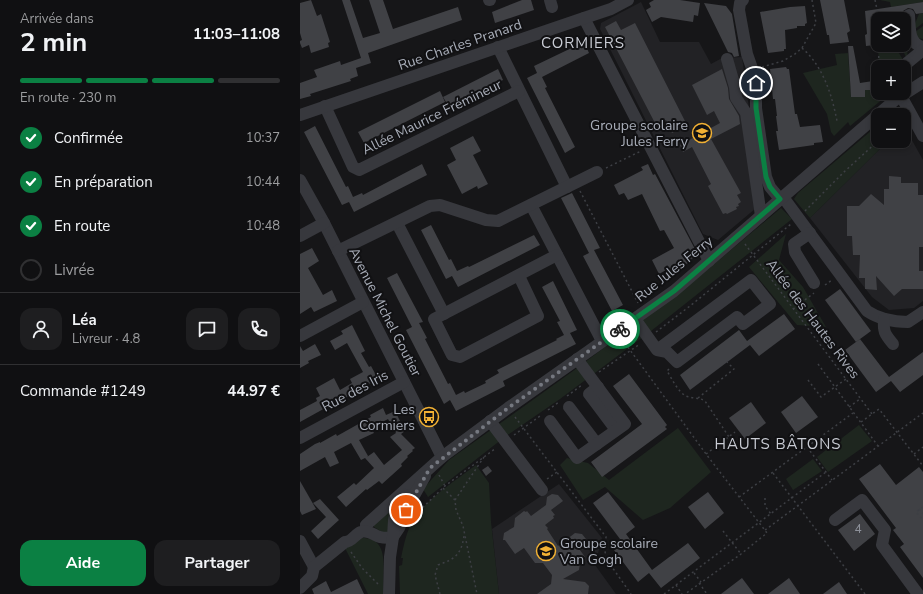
<!DOCTYPE html>
<html lang="fr">
<head>
<meta charset="utf-8">
<style>
	:root { --surface:#101012; --page:#1e1e20; --text:#f1f3f6; --muted:#9c9d9f; --line:#303032; --accent:#0b8043 }
	body { margin:0; font-family:"Nunito Sans",sans-serif; background:var(--page); color:var(--text); height:100vh; display:flex; flex-direction:column; font-size:15px; white-space:nowrap }
	* { box-sizing:border-box; margin:0 }
	p { font-size:13px; color:var(--muted) }
	.icon { flex:none; width:22px; height:22px; fill:none; stroke:currentColor; stroke-width:2; stroke-linecap:round; stroke-linejoin:round }
	.map { position:relative; flex:1; overflow:hidden }
	.drawer { display:flex; flex-direction:column; background:var(--surface); width:300px }
	.drawer>* { flex:none }
	.controls { position:absolute; left:571px; top:12px; display:grid; gap:8px }
	.controls a { display:grid; place-items:center; width:40px; height:40px; border-radius:8px; background:var(--surface); box-shadow:0 2px 6px #0003,0 0 0 1px var(--line); font-size:20px }
	.pin { position:absolute; display:grid; place-items:center; width:34px; height:34px; color:#fff; margin:-17px; border:2px solid #fff; border-radius:50%; box-shadow:0 1px 4px #0007 }
	.courier { position:absolute; display:grid; place-items:center; width:40px; height:40px; margin:-20px; border:3px solid #0b8043; border-radius:50%; background:#fff; color:#222; box-shadow:0 1px 5px #0007 }
	.summary em { font-style:normal; font-weight:700 }
	.summary div { display:flex; flex-direction:column-reverse }
	.summary { display:flex; align-items:center; justify-content:space-between; height:68px; padding:0 20px }
	h1 { font-size:26px; font-weight:700; line-height:30px }
	.bar { display:grid; grid-template-columns:repeat(4,1fr); gap:6px 4px; align-content:center; height:48px; padding:0 20px }
	.bar i { height:5px; border-radius:3px; background:var(--line) }
	.bar .active { background:var(--accent) }
	.bar p { grid-column:span 4 }
	.line { display:flex; align-items:center; gap:10px; padding:0 20px; border-top:1px solid var(--line) }
	.line div { flex:1 }
	.round { display:grid; place-items:center; flex:none; width:42px; height:42px; border-radius:12px; background:var(--page) }
	ol { padding:0 20px; list-style:none }
	li { display:flex; align-items:center; gap:12px; height:44px }
	li p { margin-inline-start:auto }
	li .icon { padding:4px; border-radius:50%; background:var(--accent); color:#fff; stroke-width:4 }
	li:last-child { color:var(--muted) }
	li i { width:22px; height:22px; border:2px solid var(--line); border-radius:50% }
	.primary-button { display:flex; gap:8px; margin-top:auto; padding:8px 20px }
	.primary-button a { flex:1; height:46px; border-radius:12px; background:var(--accent); color:#fff; font-size:16px; font-weight:700; line-height:46px; text-align:center }
	.primary-button a+a { background:var(--page); color:var(--text) }
	main { display:flex; flex:1; min-height:0 }
	.map>svg:first-child { display:block }
	.built { fill:#222225 }
	.green { fill:#1e261f }
	.building { fill:#404145; fill-rule:evenodd }
	.lines { fill:none; stroke-linecap:round; stroke-linejoin:round }
	.path { stroke:#3d3f44; stroke-width:1.5; stroke-dasharray:2 3; stroke-linecap:butt }
	.minor { stroke:#37383d; stroke-width:12 }
	.done { stroke:#757880; stroke-width:4; stroke-dasharray:0 7.2 }
	.route { stroke:#0b8043; stroke-width:5 }
	.labels { text-anchor:middle; dominant-baseline:central; stroke-width:4; stroke-linejoin:round; paint-order:stroke }
	.number-label { font-size:12px; fill:#8e929b }
	.street-label { font-size:14px; fill:#a8adb8; stroke:#111113 }
	.poi-label { font-size:14px; fill:#a8adb8; stroke:#111113; text-anchor:end }
	.neighbourhood-label { font-size:15px; letter-spacing:1px; fill:#c9ccd4; stroke:#111113 }
</style>
</head>
<body>
<main>
<section class="drawer">
<div class="summary"><div><h1>2 min</h1><p>Arrivée dans</p></div><em>11:03–11:08</em></div>
<div class="bar"><i class="active"></i><i class="active"></i><i class="active"></i><i></i><p>En route · 230 m</p></div>
<ol>
<li><svg class="icon" aria-label="check" viewBox="0 0 24 24"><path d="M5 12l5 5 9-10"/></svg>Confirmée<p>10:37</p></li>
<li><svg class="icon" aria-label="check" viewBox="0 0 24 24"><path d="M5 12l5 5 9-10"/></svg>En préparation<p>10:44</p></li>
<li><svg class="icon" aria-label="check" viewBox="0 0 24 24"><path d="M5 12l5 5 9-10"/></svg>En route<p>10:48</p></li>
<li><i></i>Livrée</li>
</ol>
<div class="line" style="height:72px"><a class="round"><svg class="icon" aria-label="person" viewBox="0 0 24 24"><circle cx="12" cy="8" r="4"/><path d="M4 21q1-7 8-7t8 7"/></svg></a><div><b>Léa</b><p>Livreur · 4.8</p></div><a class="round"><svg class="icon" aria-label="chat" viewBox="0 0 24 24"><path d="M4 5h16v11H9l-5 4z"/></svg></a><a class="round"><svg class="icon" aria-label="phone" viewBox="0 0 24 24"><path d="M5 4h4l2 5-3 2q2 4 5 5l2-3 5 2v4C11 20 4 13 5 4z"/></svg></a></div>
<div class="line" style="height:52px"><div>Commande #1249</div><b>44.97 €</b></div>
<div class="primary-button"><a>Aide</a><a>Partager</a></div>
</section>
<div class="map">
<svg width="623" height="594" viewBox="0 0 623 594">
	<rect width="100%" height="100%" fill="#161618"/>
	<g class="built">
		<path d="M341,2L360,42H399L411,64L422,58L442,57L462,203L418,240L403,234L300,29L301,23Z"/>
		<path d="M604,126L623,160V301L614,308L589,310L572,297L510,218L588,141H604Z"/>
		<path d="M259,484L302,538L295,565L316,594H199L192,529Z"/>
	</g>
	<g class="green">
		<path d="M580,0H623V2L591,7L590,2Z"/>
		<path d="M623,13V23L614,30L613,28L619,14Z"/>
		<path d="M623,26V39L616,38L615,32Z"/>
		<path d="M606,34L608,61L600,45H604V35Z"/>
		<path d="M578,45H594L608,68L610,74L604,75V67H579Z"/>
		<path d="M548,53L551,97H565V90L578,89V93H590L550,126L548,122L534,136L531,132L527,114L503,73L537,65L535,54Z"/>
		<path d="M578,125V141H588L510,218L494,199L498,193Z"/>
		<path d="M481,208L492,219L351,331L260,399L206,436L128,497L123,489L149,460L273,371L401,275Z"/>
		<path d="M486,234L479,260L503,287L526,327L497,325L449,267Z"/>
		<path d="M559,425L572,441L528,472L517,457Z"/>
		<path d="M378,428L411,472L370,508L343,520L305,487L283,500L260,465L267,458L288,463L309,480Z"/>
		<path d="M513,459L522,471L493,490L486,479Z"/>
		<path d="M176,465L189,483L191,522L199,594H100L99,566L102,565L103,558H101C104,544 107,529 115,517C131,496 155,481 176,465Z"/>
		<path d="M91,508L88,533L85,534L74,527V523Z"/>
		<path d="M60,538C93,536 81,574 84,594H68L45,548Z"/>
	</g>
	<g class="building">
		<path d="M11,0L17,16L21,14L30,42L28,43L29,47L11,53L9,45L2,48L0,43V41L2,40L0,33V3Z"/>
		<path d="M42,0H50L63,38L80,33L69,0H83L93,29L158,7L162,20L68,53L71,63L56,68L58,76L50,79L51,81L10,94L11,96L0,99V83L17,77L14,70L40,61L41,65L61,58Z"/>
		<path d="M222,0H231L234,10L195,23L192,12Z"/>
		<path d="M354,0H380L400,3L398,16L394,15L393,22L361,17L352,22L346,10L351,7L349,3Z"/>
		<path d="M520,0H544L550,31L547,33L549,42L530,44L529,35H527Z"/>
		<path d="M623,2V13L616,14L613,9L608,8L603,11L602,16L578,19V20L574,21L575,45L566,46L565,35L567,34L565,11Z"/>
		<path d="M404,3L426,6L432,14L439,56L434,57L432,53L428,52Z"/>
		<path d="M505,6L507,23L505,24V26H497V28L485,30L486,49H484V51L468,53L460,12L490,7Z"/>
		<path d="M316,21L321,30L335,23L387,125L372,133L366,120L356,125L305,27Z"/>
		<path d="M284,42L289,53L242,77L247,87L245,88L275,147L265,153L227,78L237,73L234,66Z"/>
		<path d="M548,46H553L560,83L573,81L574,90H565V97H551Z"/>
		<path d="M486,67L487,69H489L495,114H497L500,127L520,125L523,142L514,143V145L479,150L476,131H478L476,116H477L475,99H473L470,69Z"/>
		<path d="M198,69L203,80L149,107L143,97Z"/>
		<path d="M422,69L428,88L429,99L439,116L440,124L411,139L441,193L437,195L441,202L438,204L439,206L436,207L437,209L427,214L426,213L423,214L408,186L411,184L392,147L383,152L380,145L420,123L414,111L407,115L392,85Z"/>
		<path d="M140,91L145,102L64,143L58,132Z"/>
		<path d="M15,126L46,187L48,186L53,197L62,193L63,195L122,164L127,175L54,212L49,202L42,205L4,132Z"/>
		<path d="M173,136L181,151L173,155L188,184L178,189L177,186L162,194L147,165L156,160L150,148Z"/>
		<path d="M348,164L353,175L355,174L396,251L393,253L395,257L391,259L392,261L368,273L366,270L359,274L352,260L374,248L364,230L360,231L342,194L328,200L324,193L319,195L314,185L343,170L341,167Z"/>
		<path d="M589,176L601,177V183H618V195H623V247H619V271H623V289H602L594,296L576,276L577,290L565,289V278H559L560,255H553L552,236H547V206H559L571,194L584,205V189H589Z"/>
		<path d="M272,193L300,248L294,250L323,305L312,311L283,256L289,253L261,198Z"/>
		<path d="M131,225L149,260L151,259L157,271L168,266L169,267L234,235L240,245L158,287L152,276L146,279L121,230Z"/>
		<path d="M12,248L19,261L8,268L23,295L32,290L37,301L14,312L11,307L0,314V253V254Z"/>
		<path d="M97,273L123,322L119,323L127,338L125,339L148,384L150,383L156,395L164,391L165,393L186,383L185,381L199,373L197,370L257,340L256,339L264,335L257,322L260,321L242,287L253,281L277,330L270,333L276,344L203,381L205,386L156,411L150,400L144,404L106,330L112,327L87,278Z"/>
		<path d="M540,289L571,331L556,342L525,300Z"/>
		<path d="M484,314L495,329L459,356L450,345L390,390L380,375L439,330L447,341Z"/>
		<path d="M52,325L65,351L61,353L69,367L71,366L77,377L74,378L76,380L70,384L68,382L56,389L57,392L45,398L44,397L26,406L27,407L0,422V410L17,401L16,398L20,396L16,388L34,378L40,390L52,383L50,379L63,372L47,343L35,350L30,341L43,334L41,331Z"/>
		<path d="M560,339L589,377L623,352V375L600,392L591,381L576,392L545,350Z"/>
		<path d="M15,344L21,355L8,361L9,363L0,368V346L3,351Z"/>
		<path d="M329,374L367,425L365,427L367,429L302,477L291,462L342,424L313,386Z"/>
		<path d="M502,396L518,417L496,433L481,412Z"/>
		<path d="M451,402L466,423L445,439L429,418Z"/>
		<path d="M83,408L86,415L95,411L105,431L101,434L115,448L112,450L113,451L107,456L108,457L101,464L102,466L82,484L79,481L67,490L66,489L46,507L37,497L54,483L56,485L74,468L65,458L61,460L51,443L34,452L39,463L30,467L25,457L0,471V454L15,444L20,442V443L36,434L37,436L62,422L71,417L70,415ZM88,419L96,433L90,437L102,450L84,465L74,452L67,457L68,456L59,440L74,433L71,428Z"/>
		<path d="M580,464L596,485L619,467L623,472V578L600,547L604,544L593,530L596,528L559,479Z"/>
		<path d="M188,466L192,471L186,476L182,470Z"/>
		<path d="M0,481L16,509L2,515L0,511Z"/>
		<path d="M308,492L335,527L326,534L352,570L388,543L400,558L361,588L349,573L338,582L311,546L320,539L293,503Z"/>
		<path d="M408,492L424,513L405,529L388,507Z"/>
		<path d="M252,494L258,495L263,501L251,510L255,515L253,516L254,518L245,525L248,528L247,529L258,546L275,533L282,534L286,539L277,546L285,557L284,558L285,559L280,563L279,570L263,579L285,582L289,586L288,594H237L251,584L252,575L243,563H235L224,548L215,554L205,540H203L204,533L214,527L215,518L224,511L226,512L227,511L231,516L246,505L247,497Z"/>
		<path d="M20,499L39,520L18,539L11,531L26,517L13,503Z"/>
		<path d="M560,514L575,534L554,551L538,530Z"/>
		<path d="M442,578L454,594H421Z"/>
		<path d="M489,578L500,594H468Z"/>
		<path d="M57,579L64,594H14L12,589L26,581L31,592Z"/>
		<path d="M539,582L547,594H523Z"/>
	</g>
	<g class="lines">
		<g class="path">
			<path d="M575,0L579,19"/>
			<path d="M578,31L579,67"/>
			<path d="M598,45L602,54"/>
			<path d="M502,48C523,66 532,95 537,121"/>
			<path d="M462,67L483,61L495,54L502,48L516,23L512,0"/>
			<path d="M604,76L613,74"/>
			<path d="M306,168L341,151"/>
			<path d="M280,191L338,303"/>
			<path d="M505,211L545,171L578,141"/>
			<path d="M445,244L572,414"/>
			<path d="M525,285L532,280"/>
			<path d="M493,309L514,293"/>
			<path d="M356,332L390,306L491,224"/>
			<path d="M322,339L406,454L467,533L441,554L385,594"/>
			<path d="M518,364L578,446"/>
			<path d="M369,369L367,371C372,379 378,392 386,396C393,399 399,397 405,401L429,437"/>
			<path d="M299,372L340,344"/>
			<path d="M508,380L521,397L546,379"/>
			<path d="M267,396L282,385"/>
			<path d="M398,398L434,369L427,362"/>
			<path d="M549,407L560,399"/>
			<path d="M248,410L259,402"/>
			<path d="M215,417L306,537L305,557L331,594"/>
			<path d="M561,422L579,409L623,466"/>
			<path d="M214,435L240,416"/>
			<path d="M507,447L532,480"/>
			<path d="M406,454L435,432"/>
			<path d="M614,454L623,447"/>
			<path d="M473,473L565,594"/>
			<path d="M139,475L145,486"/>
			<path d="M247,479L257,472"/>
			<path d="M143,488L155,500L156,510L163,526L177,594"/>
			<path d="M439,497L553,413"/>
			<path d="M465,498V506L471,514"/>
			<path d="M155,500L184,457"/>
			<path d="M623,507L616,512L623,520"/>
			<path d="M619,509L623,514"/>
			<path d="M119,511L145,486L196,448"/>
			<path d="M465,530L623,413"/>
			<path d="M423,531L441,554"/>
			<path d="M51,552L62,568L78,584"/>
			<path d="M394,573L401,582"/>
			<path d="M399,583L407,594"/>
			<path d="M376,585L382,594"/>
			<path d="M140,594L135,575L138,565C155,559 161,555 164,536"/>
			<path d="M364,594L526,472"/>
		</g>
		<g class="minor">
			<path d="M189,0H190"/>
			<path d="M250,0L252,7"/>
			<path d="M443,0L440,3L439,10L447,54L454,74L456,83V108L466,177L470,187L480,199"/>
			<path d="M609,15C610,27 608,44 623,47"/>
			<path d="M284,18L409,261"/>
			<path d="M198,47L267,187"/>
			<path d="M427,59L435,87L436,98L446,113L461,216"/>
			<path d="M607,63L623,50"/>
			<path d="M601,96L623,136"/>
			<path d="M25,106L53,167L59,170L219,91"/>
			<path d="M0,115L284,18L311,9L328,0"/>
			<path d="M0,180L24,223L142,457"/>
			<path d="M483,197L567,311C579,319 594,322 608,322L623,312"/>
			<path d="M231,205L302,341"/>
			<path d="M97,223L144,314"/>
			<path d="M510,233L494,244L495,252L514,283"/>
			<path d="M0,236L24,223"/>
			<path d="M38,251L130,206L140,205L186,220L198,221L297,172"/>
			<path d="M219,276L238,316L160,357L152,355L134,319L257,255"/>
			<path d="M335,319L357,350L367,352L377,362L437,317L443,324L470,304L451,280L357,350"/>
			<path d="M584,319C583,332 585,334 593,344"/>
			<path d="M0,336L63,302"/>
			<path d="M298,387L289,394L316,430"/>
			<path d="M269,407L297,444"/>
			<path d="M190,421L242,490"/>
			<path d="M250,421L277,458L325,424L277,359"/>
			<path d="M0,438L104,382"/>
			<path d="M535,520L562,500L585,530L582,545L618,594"/>
			<path d="M66,531V525L142,457L208,408L374,291L595,100L623,82"/>
			<path d="M0,541L14,567"/>
			<path d="M0,588L12,576L14,567L45,542C52,542 55,534 61,532C69,529 74,536 80,537C84,538 89,538 93,537L99,528L106,510L125,476"/>
			<path d="M89,594L90,557L93,537L94,520L97,505L103,494"/>
		</g>
	</g>
	<g class="lines">
		<path class="done" d="M106,510L130,468L208,408L320,329"/>
		<path class="route" d="M320,329L374,291L480,199L470,187L466,177L456,108V83"/>
	</g>
	<defs>
		<symbol id="school-ring" viewBox="-11 -11 22 22"><circle r="9.5" fill="#111113" stroke="#f2b134" stroke-width="1.5"/><path d="M0-5L7-2L0 1L-7-2ZM-4 1L0 2.5L4 1V4Q0 6-4 4Z" fill="#f2b134"/></symbol>
		<symbol id="bus-ring" viewBox="-11 -11 22 22"><circle r="9.5" fill="#111113" stroke="#f2b134" stroke-width="1.5"/><path d="M-5-6H5V4H4V6H2V4H-2V6H-4V4H-5ZM-3.5-4V0h7V-4ZM-3.5 1.2v1.5H-2V1.2ZM2 1.2v1.5H3.5V1.2Z" fill="#f2b134"/></symbol>
	</defs>
	<g fill-rule="evenodd">
		<use href="#school-ring" x="391" y="122" width="22" height="22"/>
		<use href="#bus-ring" x="118" y="406" width="22" height="22"/>
		<use href="#school-ring" x="235" y="540" width="22" height="22"/>
	</g>
	<g class="labels">
		<g class="number-label">
			<text x="558" y="529">4</text>
		</g>
		<g class="street-label">
			<text transform="translate(160 45) rotate(-19)">Rue Charles Pranard</text>
			<text transform="translate(132 117) rotate(-26)">Allée Maurice Frémineur</text>
			<text transform="translate(374 269) rotate(-39)">Rue Jules Ferry</text>
			<text transform="translate(85 312) rotate(63)">Avenue Michel Goutier</text>
			<text transform="translate(513 319) rotate(53)">Allée des Hautes Rives</text>
			<text transform="translate(55 391) rotate(-28)">Rue des Iris</text>
		</g>
		<g class="poi-label">
			<text x="388" y="125">Groupe scolaire<tspan x="388" dy="16">Jules Ferry</tspan></text>
			<text x="115" y="409">Les<tspan x="115" dy="16">Cormiers</tspan></text>
			<text x="260" y="543" text-anchor="start">Groupe scolaire<tspan x="260" dy="16">Van Gogh</tspan></text>
		</g>
		<g class="neighbourhood-label">
			<text x="283" y="43">CORMIERS</text>
			<text x="478" y="444">HAUTS BÂTONS</text>
		</g>
	</g>
</svg>
<div class="controls">
<a><svg class="icon" aria-label="layers" viewBox="0 0 24 24"><path d="M12 4l9 5-9 5-9-5zM3 14l9 5 9-5"/></svg></a>
<a>+</a>
<a>−</a>
</div>
<div class="pin" style="left:106px;top:510px;background:#ea580c"><svg class="icon" aria-label="bag" viewBox="0 0 24 24"><path d="M5 8h14l-1 12H6zM9 8a3 3 0 0 1 6 0"/></svg></div>
<div class="pin" style="left:456px;top:83px;background:#1f2937"><svg class="icon" aria-label="home" viewBox="0 0 24 24"><path d="M3 11l9-7 9 7M6 9v11h12V9"/></svg></div>
<div class="courier" style="left:320px;top:329px"><svg class="icon" aria-label="bike" viewBox="0 0 24 24"><circle cx="6" cy="16" r="4"/><circle cx="18" cy="16" r="4"/><path d="M6 16l4-8h5l3 8M10 8l3 8H6M13 5h3"/></svg></div>
</div>
</main>
</body>
</html>
